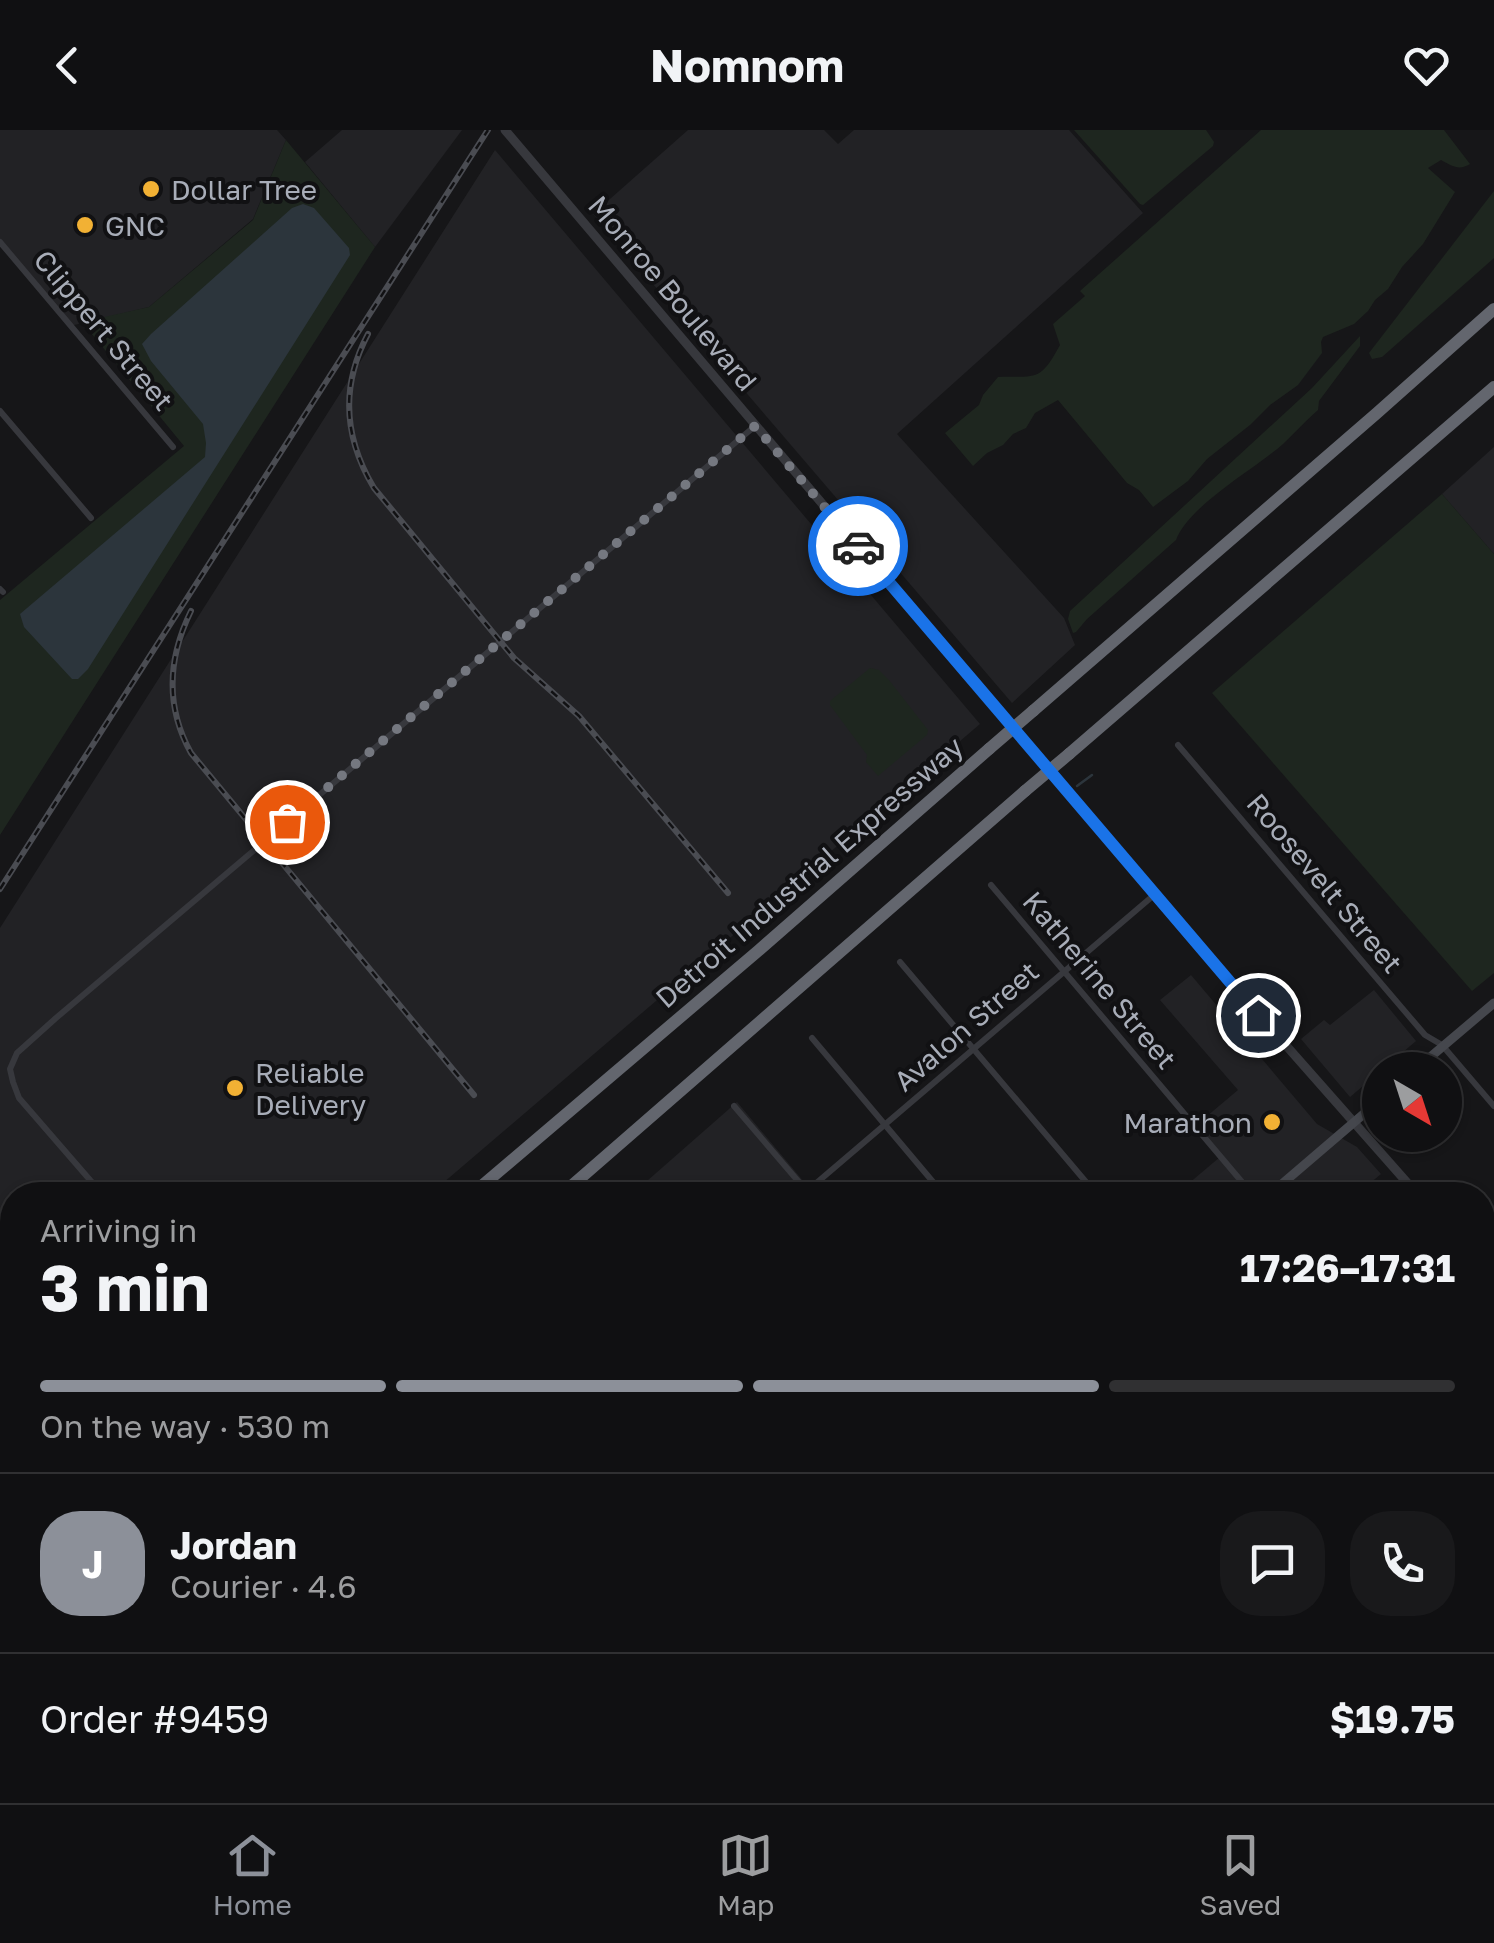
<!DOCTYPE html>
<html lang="en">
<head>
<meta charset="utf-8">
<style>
	:root { --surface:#101012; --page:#19191b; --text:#f1f3f6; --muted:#9c9d9f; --line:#303032; --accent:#8c9099 }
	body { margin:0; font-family:"Golos Text",sans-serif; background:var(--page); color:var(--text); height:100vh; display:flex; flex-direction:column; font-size:38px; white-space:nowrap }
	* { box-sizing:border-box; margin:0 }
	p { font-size:32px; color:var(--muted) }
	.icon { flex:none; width:55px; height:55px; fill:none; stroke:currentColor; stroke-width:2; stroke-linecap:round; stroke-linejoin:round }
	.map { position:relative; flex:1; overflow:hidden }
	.side { position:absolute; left:0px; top:1052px; width:1495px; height:622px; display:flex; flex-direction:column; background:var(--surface); border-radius:40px 40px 0 0; box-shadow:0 2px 8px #0004,0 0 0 2px var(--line) }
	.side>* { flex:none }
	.needle { width:65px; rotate:141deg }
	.controls { position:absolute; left:1362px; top:922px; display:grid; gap:20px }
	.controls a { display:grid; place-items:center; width:100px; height:100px; border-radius:50%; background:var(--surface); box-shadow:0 2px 8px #0004,0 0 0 2px var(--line); font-size:50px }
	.pin { position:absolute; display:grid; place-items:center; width:85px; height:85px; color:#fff; margin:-42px; border:5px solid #fff; border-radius:50%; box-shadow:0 2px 10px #0007 }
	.courier { position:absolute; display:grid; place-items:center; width:100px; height:100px; margin:-50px; border:8px solid #1a73e8; border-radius:50%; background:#fff; color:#222; box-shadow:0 2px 12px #0007 }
	.overview em { font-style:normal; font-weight:700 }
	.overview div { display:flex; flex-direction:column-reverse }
	.overview { display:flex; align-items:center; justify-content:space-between; height:170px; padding:0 40px }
	h1 { font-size:65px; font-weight:700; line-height:75px }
	.bar { display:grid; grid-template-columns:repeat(4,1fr); gap:15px 10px; align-content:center; height:120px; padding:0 40px }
	.bar i { height:12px; border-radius:8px; background:var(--line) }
	.bar .current { background:var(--accent) }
	.bar p { grid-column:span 4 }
	.line { display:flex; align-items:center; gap:25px; padding:0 40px; border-top:2px solid var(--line) }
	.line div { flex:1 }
	.round { display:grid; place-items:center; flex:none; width:105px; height:105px; border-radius:40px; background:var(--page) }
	header { display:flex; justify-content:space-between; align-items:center; height:130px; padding:0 40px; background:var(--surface); font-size:45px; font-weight:700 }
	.menu { display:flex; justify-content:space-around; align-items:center; height:140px; border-top:2px solid var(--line); background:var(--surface); font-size:28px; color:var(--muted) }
	.menu a { display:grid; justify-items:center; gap:5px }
	.menu .current { color:var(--accent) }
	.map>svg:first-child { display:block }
	.built { fill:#222225 }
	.green { fill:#1e261f }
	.water { fill:#2c353c }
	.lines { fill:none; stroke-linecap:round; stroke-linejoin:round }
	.stream { stroke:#2c353c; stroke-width:2.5 }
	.river { stroke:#2c353c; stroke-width:14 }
	.minor { stroke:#37383d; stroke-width:6 }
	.tertiary { stroke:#37383d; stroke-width:9 }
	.secondary { stroke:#45474d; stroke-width:9 }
	.motorway { stroke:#63666e; stroke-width:12 }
	.rail-casing { stroke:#4a4c52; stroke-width:6 }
	.rail { stroke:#111113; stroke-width:2.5; stroke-dasharray:8; stroke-linecap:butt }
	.motorway-bridge { stroke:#63666e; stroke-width:12 }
	.done { stroke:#757880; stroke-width:10; stroke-dasharray:0 18 }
	.route { stroke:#1a73e8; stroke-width:12 }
	.poi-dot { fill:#f2b134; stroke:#111113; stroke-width:4 }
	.labels { text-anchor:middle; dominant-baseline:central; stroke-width:8; stroke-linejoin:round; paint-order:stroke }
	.poi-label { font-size:28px; fill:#a8adb8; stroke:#111113; text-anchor:start }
	.street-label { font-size:28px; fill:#a8adb8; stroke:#111113 }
</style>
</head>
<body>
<header><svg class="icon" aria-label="back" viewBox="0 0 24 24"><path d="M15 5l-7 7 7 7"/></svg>Nomnom<svg class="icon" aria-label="heart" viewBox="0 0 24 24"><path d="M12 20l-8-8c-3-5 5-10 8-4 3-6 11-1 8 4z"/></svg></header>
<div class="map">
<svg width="1494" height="1673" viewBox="0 0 1494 1673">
	<rect width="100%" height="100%" fill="#161618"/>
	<g class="built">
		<path d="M0,0H277L286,10L253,89L149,177L70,196L0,112Z"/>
		<path d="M342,0H462L375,117L305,32Z"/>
		<path d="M688,0H824L838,14L854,0H1069L1143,83L897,304L1064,488L1075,515L1012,573L593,84Z"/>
		<path d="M495,20L980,594L429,1065H12V1420L0,1431V798Z"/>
		<path d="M1494,317V424L1442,364Z"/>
		<path d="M1191,845L1317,994L1357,1017L1381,1044L1356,1065H1175L1220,1027L1194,997L1238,960L1160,870Z"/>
		<path d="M1374,860L1416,911L1350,967L1301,909L1324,890L1330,895Z"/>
		<path d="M737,972L815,1065H631Z"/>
		<path d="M476,1663H646L633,1673H464Z"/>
	</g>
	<g class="green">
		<path d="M1074,0H1206L1214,12L1213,16L1143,75L1140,74Z"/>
		<path d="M1261,0H1444L1470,34C1459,41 1452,36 1441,30L1428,38L1455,62L1423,114L1402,137L1388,159L1375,170L1368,181L1354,194L1323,207L1321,212L1322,223L1298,255L1270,275L1250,295L1207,329L1188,351L1153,377L1139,360L1127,353L1058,270L1035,283L1026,298L1013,304L1003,315L987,323L973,336L945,303L979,275L983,265L998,247C1037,246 1040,252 1060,215L1053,194L1085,166L1080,161Z"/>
		<path d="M286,10L375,117L0,705V470L184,316L82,192L149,177L253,90Z"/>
		<path d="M1494,61V128L1382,227L1372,229L1369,223Z"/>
		<path d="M1360,206V216L1319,271L1318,280C1305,291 1295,303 1283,314C1255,339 1189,375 1176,410L1087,489L1076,502L1073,503L1068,489L1070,481L1312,258Z"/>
		<path d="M1442,364L1494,424V843L1472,861L1212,563Z"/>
		<path d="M870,538L879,540L889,550L928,600L927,605L878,646L866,632L867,625L830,575V571Z"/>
	</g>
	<path class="water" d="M303,74L314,78L349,118L350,125L88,539L78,549H72L24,497L20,484L205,327L206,313L203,294L151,231L142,214L151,204L292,78Z"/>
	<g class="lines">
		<path class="stream" d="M1077,656L1092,645"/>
		<g class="river">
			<path d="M1482,1237L1494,1222"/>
			<path d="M886,1673L889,1662"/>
		</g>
		<g class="minor">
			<path d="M0,112L173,317"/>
			<path d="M0,281L91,388"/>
			<path d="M0,459L3,462"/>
			<path d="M1178,615L1425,905L1442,915L1494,976"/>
			<path d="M991,755L1253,1065"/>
			<path d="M900,832L1097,1065"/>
			<path d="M812,908L944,1065"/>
			<path d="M734,976L810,1065"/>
			<path d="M807,1061L1154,765"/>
			<path d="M103,1065L19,968L13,952L10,939L17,923L56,888L755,296"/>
			<path d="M1482,1190L1494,1180"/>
			<path d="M1482,1313L1494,1326"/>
			<path d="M0,1401L12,1390"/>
			<path d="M1482,1489L1494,1502"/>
			<path d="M1482,1515L1494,1507"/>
			<path d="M138,1662L147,1673"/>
			<path d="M286,1662L295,1673"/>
			<path d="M433,1662L442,1673"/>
			<path d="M683,1662L692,1673"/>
			<path d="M871,1662L873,1665"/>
			<path d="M1031,1662L1040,1673"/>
			<path d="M1177,1662L1186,1673"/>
			<path d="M1321,1662L1330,1673"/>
			<path d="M1481,1662L1490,1673"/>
			<path d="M0,1671L1,1673"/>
			<path d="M93,1673L105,1662"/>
			<path d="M922,1673L934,1662"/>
			<path d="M1252,1673L1267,1662"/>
		</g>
		<g class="tertiary">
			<path d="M505,0L1179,794L1418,1065"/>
			<path d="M1482,1139L1494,1152"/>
		</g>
		<g class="secondary">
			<path d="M1415,940L1494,873"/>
			<path d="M1269,1065L1380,970"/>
			<path d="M554,1673L566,1662"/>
		</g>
		<g class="motorway">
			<path d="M1033,581L1377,283L1494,179"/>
			<path d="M1069,624L1494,257"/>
			<path d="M471,1065L758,821L989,619"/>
			<path d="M561,1065L1025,661"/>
			<path d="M0,1453L12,1442"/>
			<path d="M0,1479L12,1468"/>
			<path d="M0,1552L12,1541"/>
			<path d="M0,1572L12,1561"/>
		</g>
		<defs>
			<g id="rail">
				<path d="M368,204C340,257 344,308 374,358L514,528L579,586L728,763"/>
				<path d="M191,481C168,528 165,576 191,623L474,965"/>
				<path d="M0,759L488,0"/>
			</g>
		</defs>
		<use href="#rail" class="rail-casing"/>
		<use href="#rail" class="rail"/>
		<g class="motorway-bridge">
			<path d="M989,619L1033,581"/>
			<path d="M1025,661L1069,624"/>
		</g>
	</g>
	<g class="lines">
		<path class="done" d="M287,692L755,296L858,416"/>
		<path class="route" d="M858,416L1258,885"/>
	</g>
	<g class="poi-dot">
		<circle cx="151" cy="59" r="10"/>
		<circle cx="85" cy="95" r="10"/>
		<circle cx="235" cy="958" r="10"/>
		<circle cx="1272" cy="992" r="10"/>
	</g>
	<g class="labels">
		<g class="poi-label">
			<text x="171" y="59">Dollar Tree</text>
			<text x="105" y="95">GNC</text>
			<text x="255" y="942">Reliable<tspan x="255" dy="32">Delivery</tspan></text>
			<text x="1252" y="992" text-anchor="end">Marathon</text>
		</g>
		<g class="street-label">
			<text transform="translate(673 163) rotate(50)">Monroe Boulevard</text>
			<text transform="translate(104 200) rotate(50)">Clippert Street</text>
			<text transform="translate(809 742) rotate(-41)">Detroit Industrial Expressway</text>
			<text transform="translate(1325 753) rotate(50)">Roosevelt Street</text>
			<text transform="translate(1100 850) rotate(50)">Katherine Street</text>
			<text transform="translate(966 896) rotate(-41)">Avalon Street</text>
		</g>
	</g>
</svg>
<div class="controls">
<a><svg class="needle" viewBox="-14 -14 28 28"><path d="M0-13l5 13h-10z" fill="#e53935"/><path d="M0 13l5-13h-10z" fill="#9c9d9f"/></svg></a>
</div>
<div class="pin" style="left:287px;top:692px;background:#ea580c"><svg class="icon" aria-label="bag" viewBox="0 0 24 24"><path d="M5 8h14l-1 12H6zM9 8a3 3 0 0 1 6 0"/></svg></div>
<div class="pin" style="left:1258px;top:885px;background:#1f2937"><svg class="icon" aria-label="home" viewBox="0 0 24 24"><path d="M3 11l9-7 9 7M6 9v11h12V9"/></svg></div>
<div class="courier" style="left:858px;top:416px"><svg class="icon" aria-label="car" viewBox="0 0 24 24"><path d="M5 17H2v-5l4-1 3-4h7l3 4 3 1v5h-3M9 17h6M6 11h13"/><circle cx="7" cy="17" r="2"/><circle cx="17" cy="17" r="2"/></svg></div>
<section class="side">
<div class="overview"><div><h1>3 min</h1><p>Arriving in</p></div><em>17:26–17:31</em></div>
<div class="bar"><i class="current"></i><i class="current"></i><i class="current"></i><i></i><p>On the way · 530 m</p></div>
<div class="line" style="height:180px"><b class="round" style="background:var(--accent);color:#fff">J</b><div><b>Jordan</b><p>Courier · 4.6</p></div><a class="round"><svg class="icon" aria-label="chat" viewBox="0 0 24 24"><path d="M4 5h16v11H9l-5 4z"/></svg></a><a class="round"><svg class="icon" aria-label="phone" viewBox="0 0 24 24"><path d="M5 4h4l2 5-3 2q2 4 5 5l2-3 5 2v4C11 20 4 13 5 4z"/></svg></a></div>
<div class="line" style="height:130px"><div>Order #9459</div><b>$19.75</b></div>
</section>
</div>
<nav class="menu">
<a class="current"><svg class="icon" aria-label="home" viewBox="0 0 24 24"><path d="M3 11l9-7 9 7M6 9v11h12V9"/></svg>Home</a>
<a><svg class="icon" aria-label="map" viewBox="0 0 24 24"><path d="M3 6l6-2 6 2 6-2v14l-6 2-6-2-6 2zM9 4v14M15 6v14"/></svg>Map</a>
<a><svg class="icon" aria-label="saved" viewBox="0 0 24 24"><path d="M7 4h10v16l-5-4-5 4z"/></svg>Saved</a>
</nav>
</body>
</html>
